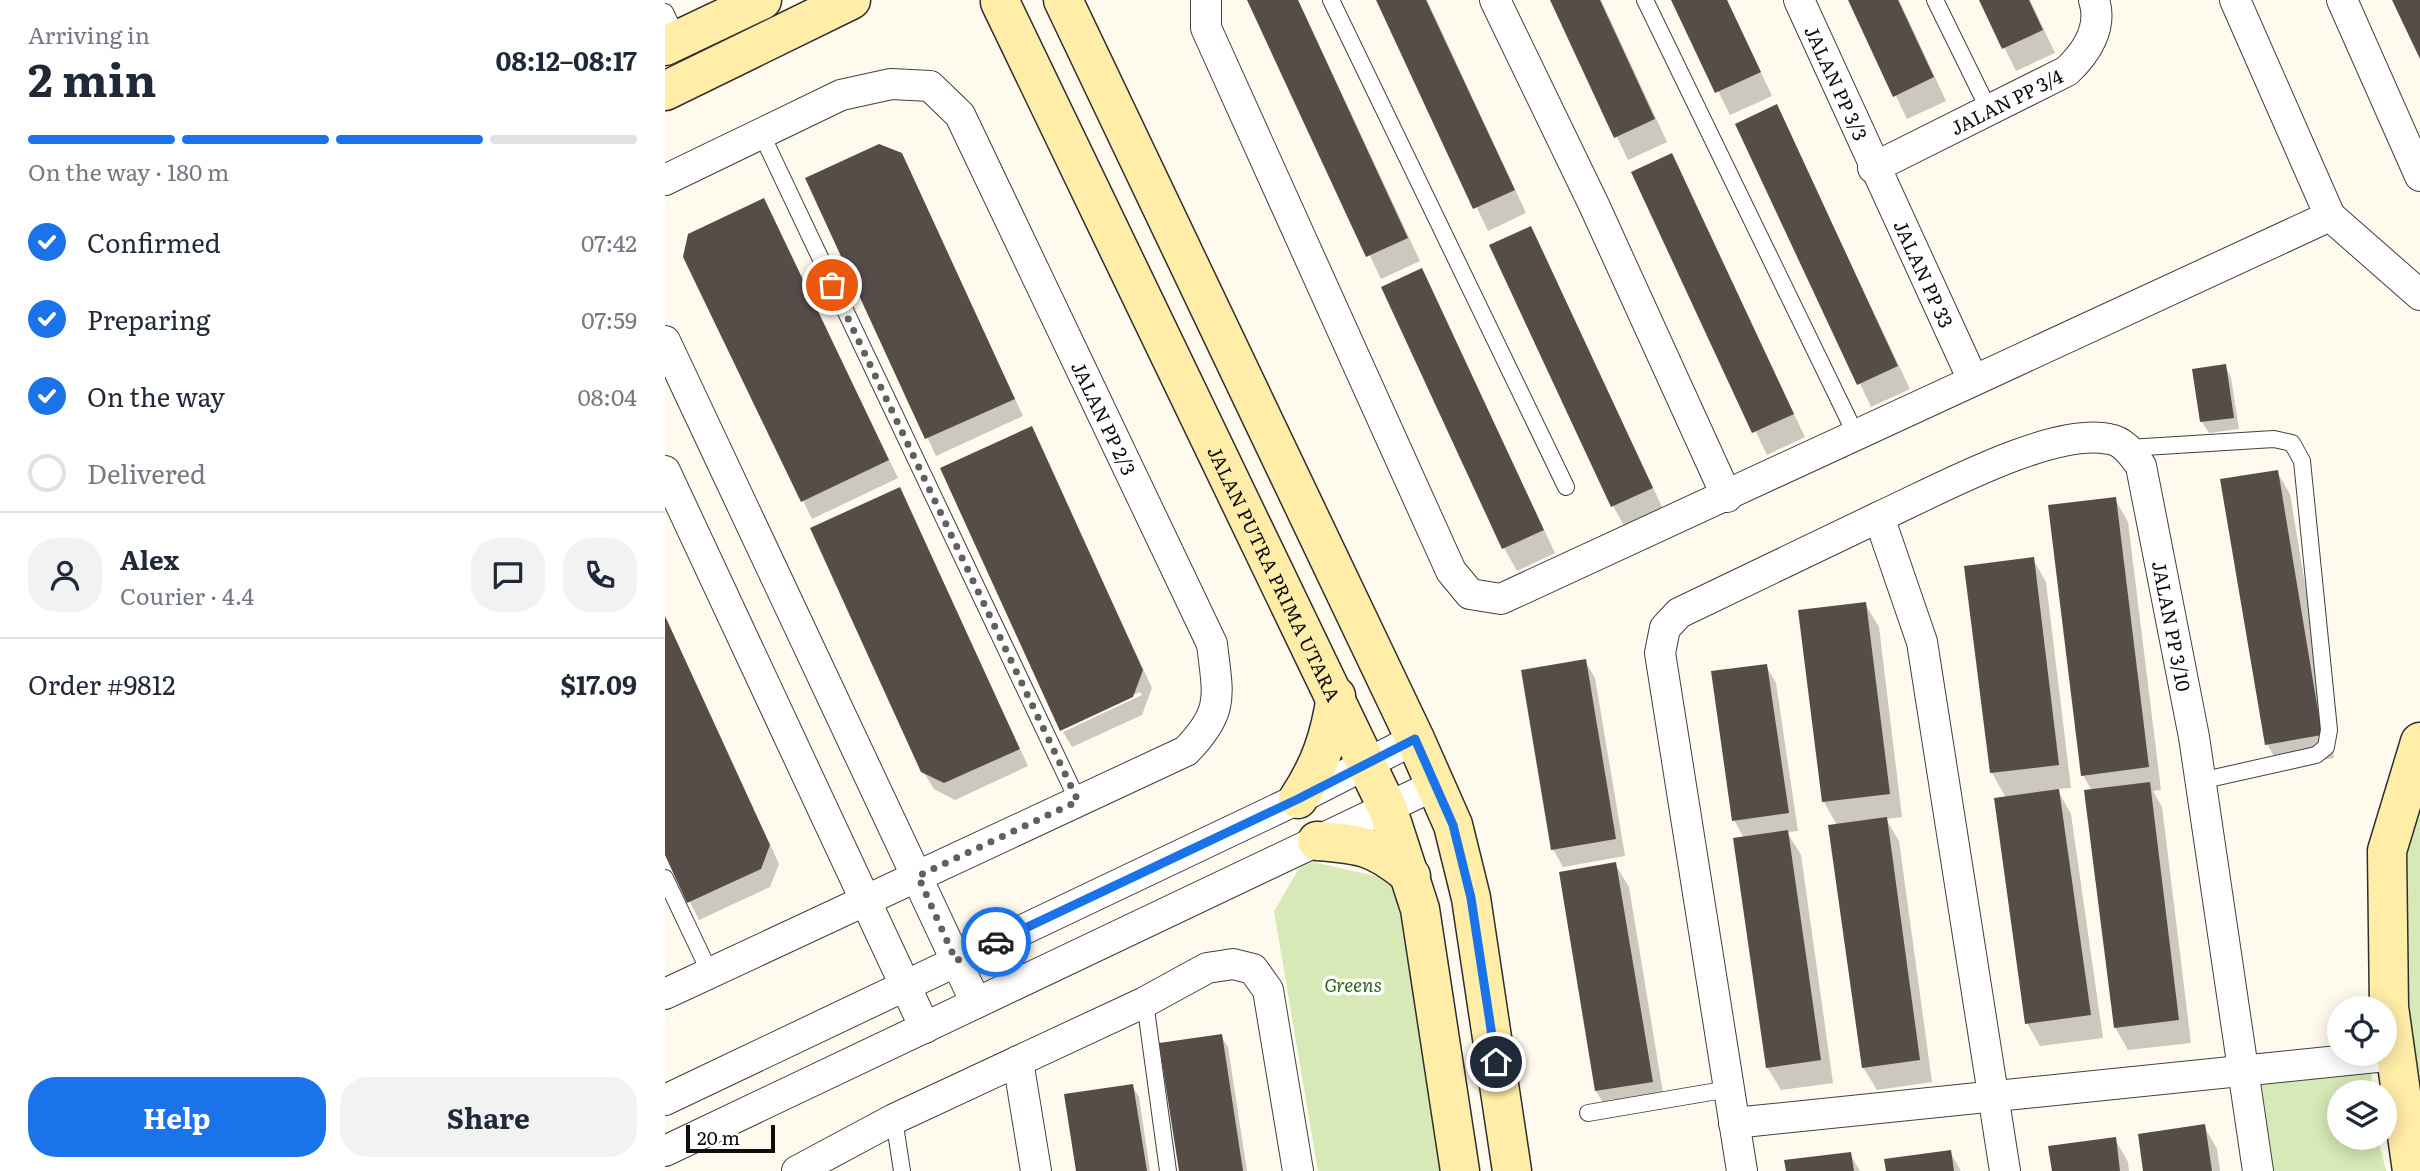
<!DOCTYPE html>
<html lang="en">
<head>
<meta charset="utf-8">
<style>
	:root { --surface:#fff; --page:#f2f2f3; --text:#1f2937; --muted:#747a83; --line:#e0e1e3; --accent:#1a73e8 }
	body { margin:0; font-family:Literata,serif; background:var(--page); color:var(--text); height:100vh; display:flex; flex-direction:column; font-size:26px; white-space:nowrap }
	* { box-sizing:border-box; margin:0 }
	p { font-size:23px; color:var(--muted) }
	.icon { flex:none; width:38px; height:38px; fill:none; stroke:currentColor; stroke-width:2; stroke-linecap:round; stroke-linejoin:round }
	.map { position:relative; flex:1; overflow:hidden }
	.side { display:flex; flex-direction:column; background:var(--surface); width:665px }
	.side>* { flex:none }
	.buttons { position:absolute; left:1662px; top:996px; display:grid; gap:14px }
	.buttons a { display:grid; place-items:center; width:70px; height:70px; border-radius:50%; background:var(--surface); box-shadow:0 4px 18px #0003; font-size:35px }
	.scale { position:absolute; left:21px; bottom:18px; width:89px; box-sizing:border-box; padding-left:7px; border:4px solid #0d0d0d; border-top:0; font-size:19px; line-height:24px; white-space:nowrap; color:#0d0d0d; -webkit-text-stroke:5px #fff; paint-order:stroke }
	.pin { position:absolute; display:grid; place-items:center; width:60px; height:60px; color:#fff; margin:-30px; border:4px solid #fff; border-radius:50%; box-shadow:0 2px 7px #0007 }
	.courier { position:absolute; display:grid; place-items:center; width:70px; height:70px; margin:-35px; border:5px solid #1a73e8; border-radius:50%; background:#fff; color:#222; box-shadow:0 2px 9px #0007 }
	.summary em { font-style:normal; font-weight:700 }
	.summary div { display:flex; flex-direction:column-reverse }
	.summary { display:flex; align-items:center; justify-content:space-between; height:119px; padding:0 28px }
	h1 { font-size:46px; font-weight:700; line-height:52px }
	.bar { display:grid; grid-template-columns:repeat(4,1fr); gap:10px 7px; align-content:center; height:84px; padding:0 28px }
	.bar i { height:9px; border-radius:5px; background:var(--line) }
	.bar .active { background:var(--accent) }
	.bar p { grid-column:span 4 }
	.line { display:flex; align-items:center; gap:18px; padding:0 28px; border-top:2px solid var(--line) }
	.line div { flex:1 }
	.round { display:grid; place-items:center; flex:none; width:74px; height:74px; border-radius:28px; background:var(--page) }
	ol { padding:0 28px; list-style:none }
	li { display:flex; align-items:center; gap:21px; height:77px }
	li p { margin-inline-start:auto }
	li .icon { padding:7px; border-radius:50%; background:var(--accent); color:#fff; stroke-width:4 }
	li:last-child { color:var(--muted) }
	li i { width:38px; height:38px; border:4px solid var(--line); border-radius:50% }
	.primary-button { display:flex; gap:14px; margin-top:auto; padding:14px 28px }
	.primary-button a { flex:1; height:80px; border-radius:28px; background:var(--accent); color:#fff; font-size:28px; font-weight:700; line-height:80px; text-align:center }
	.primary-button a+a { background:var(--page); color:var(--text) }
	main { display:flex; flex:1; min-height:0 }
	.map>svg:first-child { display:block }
	.green { fill:#d6e9b6 }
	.shadow { fill:#0003 }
	.building { fill:#564d49 }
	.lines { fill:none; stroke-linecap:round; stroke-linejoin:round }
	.lane-casing { stroke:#404040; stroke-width:18 }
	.street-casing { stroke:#404040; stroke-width:32 }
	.secondary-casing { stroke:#2f2f2f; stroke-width:41 }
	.lane { stroke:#fff; stroke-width:16 }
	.street { stroke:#fff; stroke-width:30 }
	.secondary { stroke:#ffeda8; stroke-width:38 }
	.done { stroke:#62605b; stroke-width:7; stroke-dasharray:0 12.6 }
	.route { stroke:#1a73e8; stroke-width:9 }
	.labels { text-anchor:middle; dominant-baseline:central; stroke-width:7; stroke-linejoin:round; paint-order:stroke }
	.street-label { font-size:19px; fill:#0d0d0d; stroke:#fff }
	.park-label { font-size:19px; font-style:italic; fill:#32651d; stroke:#fff }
</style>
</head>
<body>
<main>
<section class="side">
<div class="summary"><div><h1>2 min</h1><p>Arriving in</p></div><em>08:12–08:17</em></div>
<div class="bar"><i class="active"></i><i class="active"></i><i class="active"></i><i></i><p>On the way · 180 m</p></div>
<ol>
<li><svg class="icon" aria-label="check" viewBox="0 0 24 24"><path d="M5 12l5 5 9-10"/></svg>Confirmed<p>07:42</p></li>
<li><svg class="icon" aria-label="check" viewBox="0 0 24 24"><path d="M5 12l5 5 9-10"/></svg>Preparing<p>07:59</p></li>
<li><svg class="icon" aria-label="check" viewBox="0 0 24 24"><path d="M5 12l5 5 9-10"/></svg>On the way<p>08:04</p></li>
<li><i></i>Delivered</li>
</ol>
<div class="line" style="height:126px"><a class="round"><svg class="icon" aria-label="person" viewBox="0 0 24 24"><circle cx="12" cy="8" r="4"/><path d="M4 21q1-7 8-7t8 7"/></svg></a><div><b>Alex</b><p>Courier · 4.4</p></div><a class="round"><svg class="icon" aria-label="chat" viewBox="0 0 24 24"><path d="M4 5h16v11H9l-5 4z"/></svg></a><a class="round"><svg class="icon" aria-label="phone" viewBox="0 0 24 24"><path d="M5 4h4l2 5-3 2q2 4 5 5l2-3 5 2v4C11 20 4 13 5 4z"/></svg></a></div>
<div class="line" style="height:91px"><div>Order #9812</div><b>$17.09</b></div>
<div class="primary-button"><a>Help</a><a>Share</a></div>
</section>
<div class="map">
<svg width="1755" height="1171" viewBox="0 0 1755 1171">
	<rect width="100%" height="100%" fill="#fffaed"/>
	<g class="green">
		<path d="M1755,788V1124L1737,1001V840Z"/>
		<path d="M639,860L728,880L750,961L781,1171H653L609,911Z"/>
		<path d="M1706,1070L1708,1092H1675V1138H1713L1721,1171H1604L1588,1080Z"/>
	</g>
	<g class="shadow">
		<path d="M584,0H633L755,261L716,279Z"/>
		<path d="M713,0H762L861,213L823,231Z"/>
		<path d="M886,0H936L1002,142L963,160Z"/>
		<path d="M1008,0H1062L1107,96L1065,115Z"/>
		<path d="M1185,0H1234L1281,101L1242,119Z"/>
		<path d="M1316,0H1365L1390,53L1351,71Z"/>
		<path d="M1111,107L1245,389L1206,407L1073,125Z"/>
		<path d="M236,155L358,416L271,456L142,178Z"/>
		<path d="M1006,155L1140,437L1102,455L968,173Z"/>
		<path d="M108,218L233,478L147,519L20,257Z"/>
		<path d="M866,228L999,511L961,529L948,506Z"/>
		<path d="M756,270L890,553L852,571L839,548Z"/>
		<path d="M1560,366L1566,378L1574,429L1544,433L1537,422L1529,371Z"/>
		<path d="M366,428L487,688L477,715L407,747L398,732L477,695L475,692L396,728Z"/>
		<path d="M1612,472L1625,494L1669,758L1615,767L1602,744Z"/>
		<path d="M234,489L363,766L290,800L269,789L258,771Z"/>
		<path d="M1450,499L1463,522L1496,790L1488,791L1497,807L1526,1043L1463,1050L1450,1027L1427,791L1418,775Z"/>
		<path d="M1368,559L1381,582L1406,788L1392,789L1406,814L1438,1038L1375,1046L1362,1023L1341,798L1327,773Z"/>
		<path d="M1200,604L1214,627L1237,817L1221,819L1234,841L1267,1082L1212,1090L1198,1067L1172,825L1159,802Z"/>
		<path d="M0,616L114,864L105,887L34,920L0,851Z"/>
		<path d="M920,661L930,678L960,856L898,867L888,849Z"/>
		<path d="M1101,666L1111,683L1133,831L1122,832L1136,855L1168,1083L1116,1090L1102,1067L1079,838L1069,820Z"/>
		<path d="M950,864L964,887L1000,1105L945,1114L931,1091Z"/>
		<path d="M556,1036L563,1047L582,1171H516Z"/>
		<path d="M467,1086L474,1097L485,1171H412Z"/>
		<path d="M1539,1126L1552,1149L1555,1171H1480Z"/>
		<path d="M1450,1139L1463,1162L1464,1171H1388Z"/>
		<path d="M1285,1152L1296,1171H1222Z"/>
		<path d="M1185,1154L1195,1171H1122Z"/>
	</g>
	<g class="building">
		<path d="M582,0H633L743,238L701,257Z"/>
		<path d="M711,0H761L850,190L808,209Z"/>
		<path d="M885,0H935L990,119L949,138Z"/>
		<path d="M1006,0H1062L1096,72L1050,93Z"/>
		<path d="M1183,0H1233L1269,77L1228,97Z"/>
		<path d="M1314,0H1364L1378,30L1337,49Z"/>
		<path d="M1727,0H1755V59Z"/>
		<path d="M1112,104L1233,366L1192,385L1070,124Z"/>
		<path d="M214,144L237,153L350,399L260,439L140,178Z"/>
		<path d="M1007,153L1129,414L1087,433L966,172Z"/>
		<path d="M99,198L224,460L136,502L18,257L23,234Z"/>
		<path d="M866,226L988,488L946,507L824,245Z"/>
		<path d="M757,268L879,530L837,549L716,287Z"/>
		<path d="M1561,364L1569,418L1535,422L1527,369Z"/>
		<path d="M367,426L478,670L468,697L395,731L275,468Z"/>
		<path d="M1613,470L1657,735L1600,745L1555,479Z"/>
		<path d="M235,487L355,749L279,783L256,772L145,528Z"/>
		<path d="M1451,497L1484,767L1416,776L1383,505Z"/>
		<path d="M1369,557L1394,765L1325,773L1299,566Z"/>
		<path d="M1201,602L1225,794L1157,802L1133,610Z"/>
		<path d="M0,616L105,845L96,869L22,903L0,855Z"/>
		<path d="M921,659L951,839L886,850L856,670Z"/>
		<path d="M1102,664L1124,813L1067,821L1046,671Z"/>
		<path d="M1485,782L1514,1020L1449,1028L1419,790Z"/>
		<path d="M1394,789L1426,1015L1360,1024L1329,798Z"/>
		<path d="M1222,817L1255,1060L1197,1068L1163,825Z"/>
		<path d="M1123,830L1156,1060L1101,1068L1068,838Z"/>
		<path d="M951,862L988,1082L930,1091L894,872Z"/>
		<path d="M557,1034L578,1171H514L494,1043Z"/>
		<path d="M468,1084L482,1171H411L399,1094Z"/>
		<path d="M1540,1124L1547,1171H1478L1473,1134Z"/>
		<path d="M1451,1137L1455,1171H1387L1383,1146Z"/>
		<path d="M1286,1150L1289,1171H1221L1219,1159Z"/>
		<path d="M1186,1152L1189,1171H1121L1119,1160Z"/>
	</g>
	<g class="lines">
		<defs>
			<g id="lane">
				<path d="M666,0L901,487"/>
				<path d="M980,0L1191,435"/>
				<path d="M1270,0L1325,112"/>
				<path d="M0,12L13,39"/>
				<path d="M96,133L413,801"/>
				<path d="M1463,448L1609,439L1627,443L1637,461L1664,730L1661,747L1651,755L1535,781"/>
				<path d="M0,878L45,973"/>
				<path d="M480,1002L503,1171"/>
				<path d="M923,1113L1064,1089"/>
				<path d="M229,1119L237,1171"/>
			</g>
			<g id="street">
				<path d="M541,0V28L786,571L805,594L836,599L1665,216L1755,295"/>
				<path d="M830,0L929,205L1062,497"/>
				<path id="s1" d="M1134,0L1308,380"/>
				<path d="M1570,0L1665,216"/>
				<path d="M1677,0L1755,176"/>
				<path id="s2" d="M1208,168L1402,71C1421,53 1438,28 1429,0"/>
				<path id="s3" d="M0,180L176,95L226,84L265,86L295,115L547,644C553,696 560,711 521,751L0,994"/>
				<path d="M0,341L311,1003"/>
				<path d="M0,471L260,1028"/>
				<path id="s4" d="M1214,517C1269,492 1386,427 1444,439C1459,441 1468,455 1476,466L1529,737L1593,1171"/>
				<path d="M353,1061L371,1171"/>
				<path d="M0,1100L633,799L750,739"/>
				<path d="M1069,1123L1731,1055"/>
				<path d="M0,1151L770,785"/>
				<path d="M132,1171L229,1119L480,1002L542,968L568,964L588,969L603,990L633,1171"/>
				<path d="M1077,1171L995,653L1000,628L1014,613L1214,517L1257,642L1340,1171"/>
			</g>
			<g id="secondary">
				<path d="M398,0L750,739L788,825L806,898L847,1171"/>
				<path id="s5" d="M335,2L722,807L755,909L795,1171"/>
				<path d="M0,46L97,0"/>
				<path d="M0,91L186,0"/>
				<path d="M633,799C655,766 665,736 671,696"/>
				<path d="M652,841C697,844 711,847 746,876"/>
				<path d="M1747,1171L1724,1007L1722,851L1755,742"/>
			</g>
		</defs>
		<use href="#lane" class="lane-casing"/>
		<use href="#street" class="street-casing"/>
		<use href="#secondary" class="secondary-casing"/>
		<use href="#lane" class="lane"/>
		<use href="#street" class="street"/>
		<use href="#secondary" class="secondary"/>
	</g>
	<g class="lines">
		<path class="done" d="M167,285L413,801L253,876L291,961L331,942"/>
		<path class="route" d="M331,942L633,799L750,739L788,825L806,898L831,1062"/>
	</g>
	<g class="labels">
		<g class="street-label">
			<text stroke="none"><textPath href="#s1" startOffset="91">JALAN PP 3/3</textPath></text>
			<text stroke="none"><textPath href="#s2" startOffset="149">JALAN PP 3/4</textPath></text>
			<text stroke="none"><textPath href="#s1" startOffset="301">JALAN PP 33</textPath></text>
			<text stroke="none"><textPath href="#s3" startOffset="663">JALAN PP 2/3</textPath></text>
			<text stroke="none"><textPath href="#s5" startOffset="634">JALAN PUTRA PRIMA UTARA</textPath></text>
			<text stroke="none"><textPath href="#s4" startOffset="452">JALAN PP 3/10</textPath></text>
		</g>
		<g class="park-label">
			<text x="688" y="984">Greens</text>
		</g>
	</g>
</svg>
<div class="buttons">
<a><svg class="icon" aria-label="locate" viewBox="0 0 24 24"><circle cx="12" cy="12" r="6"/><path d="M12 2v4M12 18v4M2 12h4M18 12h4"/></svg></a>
<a><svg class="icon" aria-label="layers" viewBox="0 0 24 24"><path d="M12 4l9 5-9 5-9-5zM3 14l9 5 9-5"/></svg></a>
</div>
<div class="scale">20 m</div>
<div class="pin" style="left:167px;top:285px;background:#ea580c"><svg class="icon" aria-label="bag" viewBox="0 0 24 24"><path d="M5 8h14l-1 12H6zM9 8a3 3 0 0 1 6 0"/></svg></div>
<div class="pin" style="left:831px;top:1062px;background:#1f2937"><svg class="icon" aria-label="home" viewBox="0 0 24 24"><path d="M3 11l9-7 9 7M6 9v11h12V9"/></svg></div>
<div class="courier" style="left:331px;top:942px"><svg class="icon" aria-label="car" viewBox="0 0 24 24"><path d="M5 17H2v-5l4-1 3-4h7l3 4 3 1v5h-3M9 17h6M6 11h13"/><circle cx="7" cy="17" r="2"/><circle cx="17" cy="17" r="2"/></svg></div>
</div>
</main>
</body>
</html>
